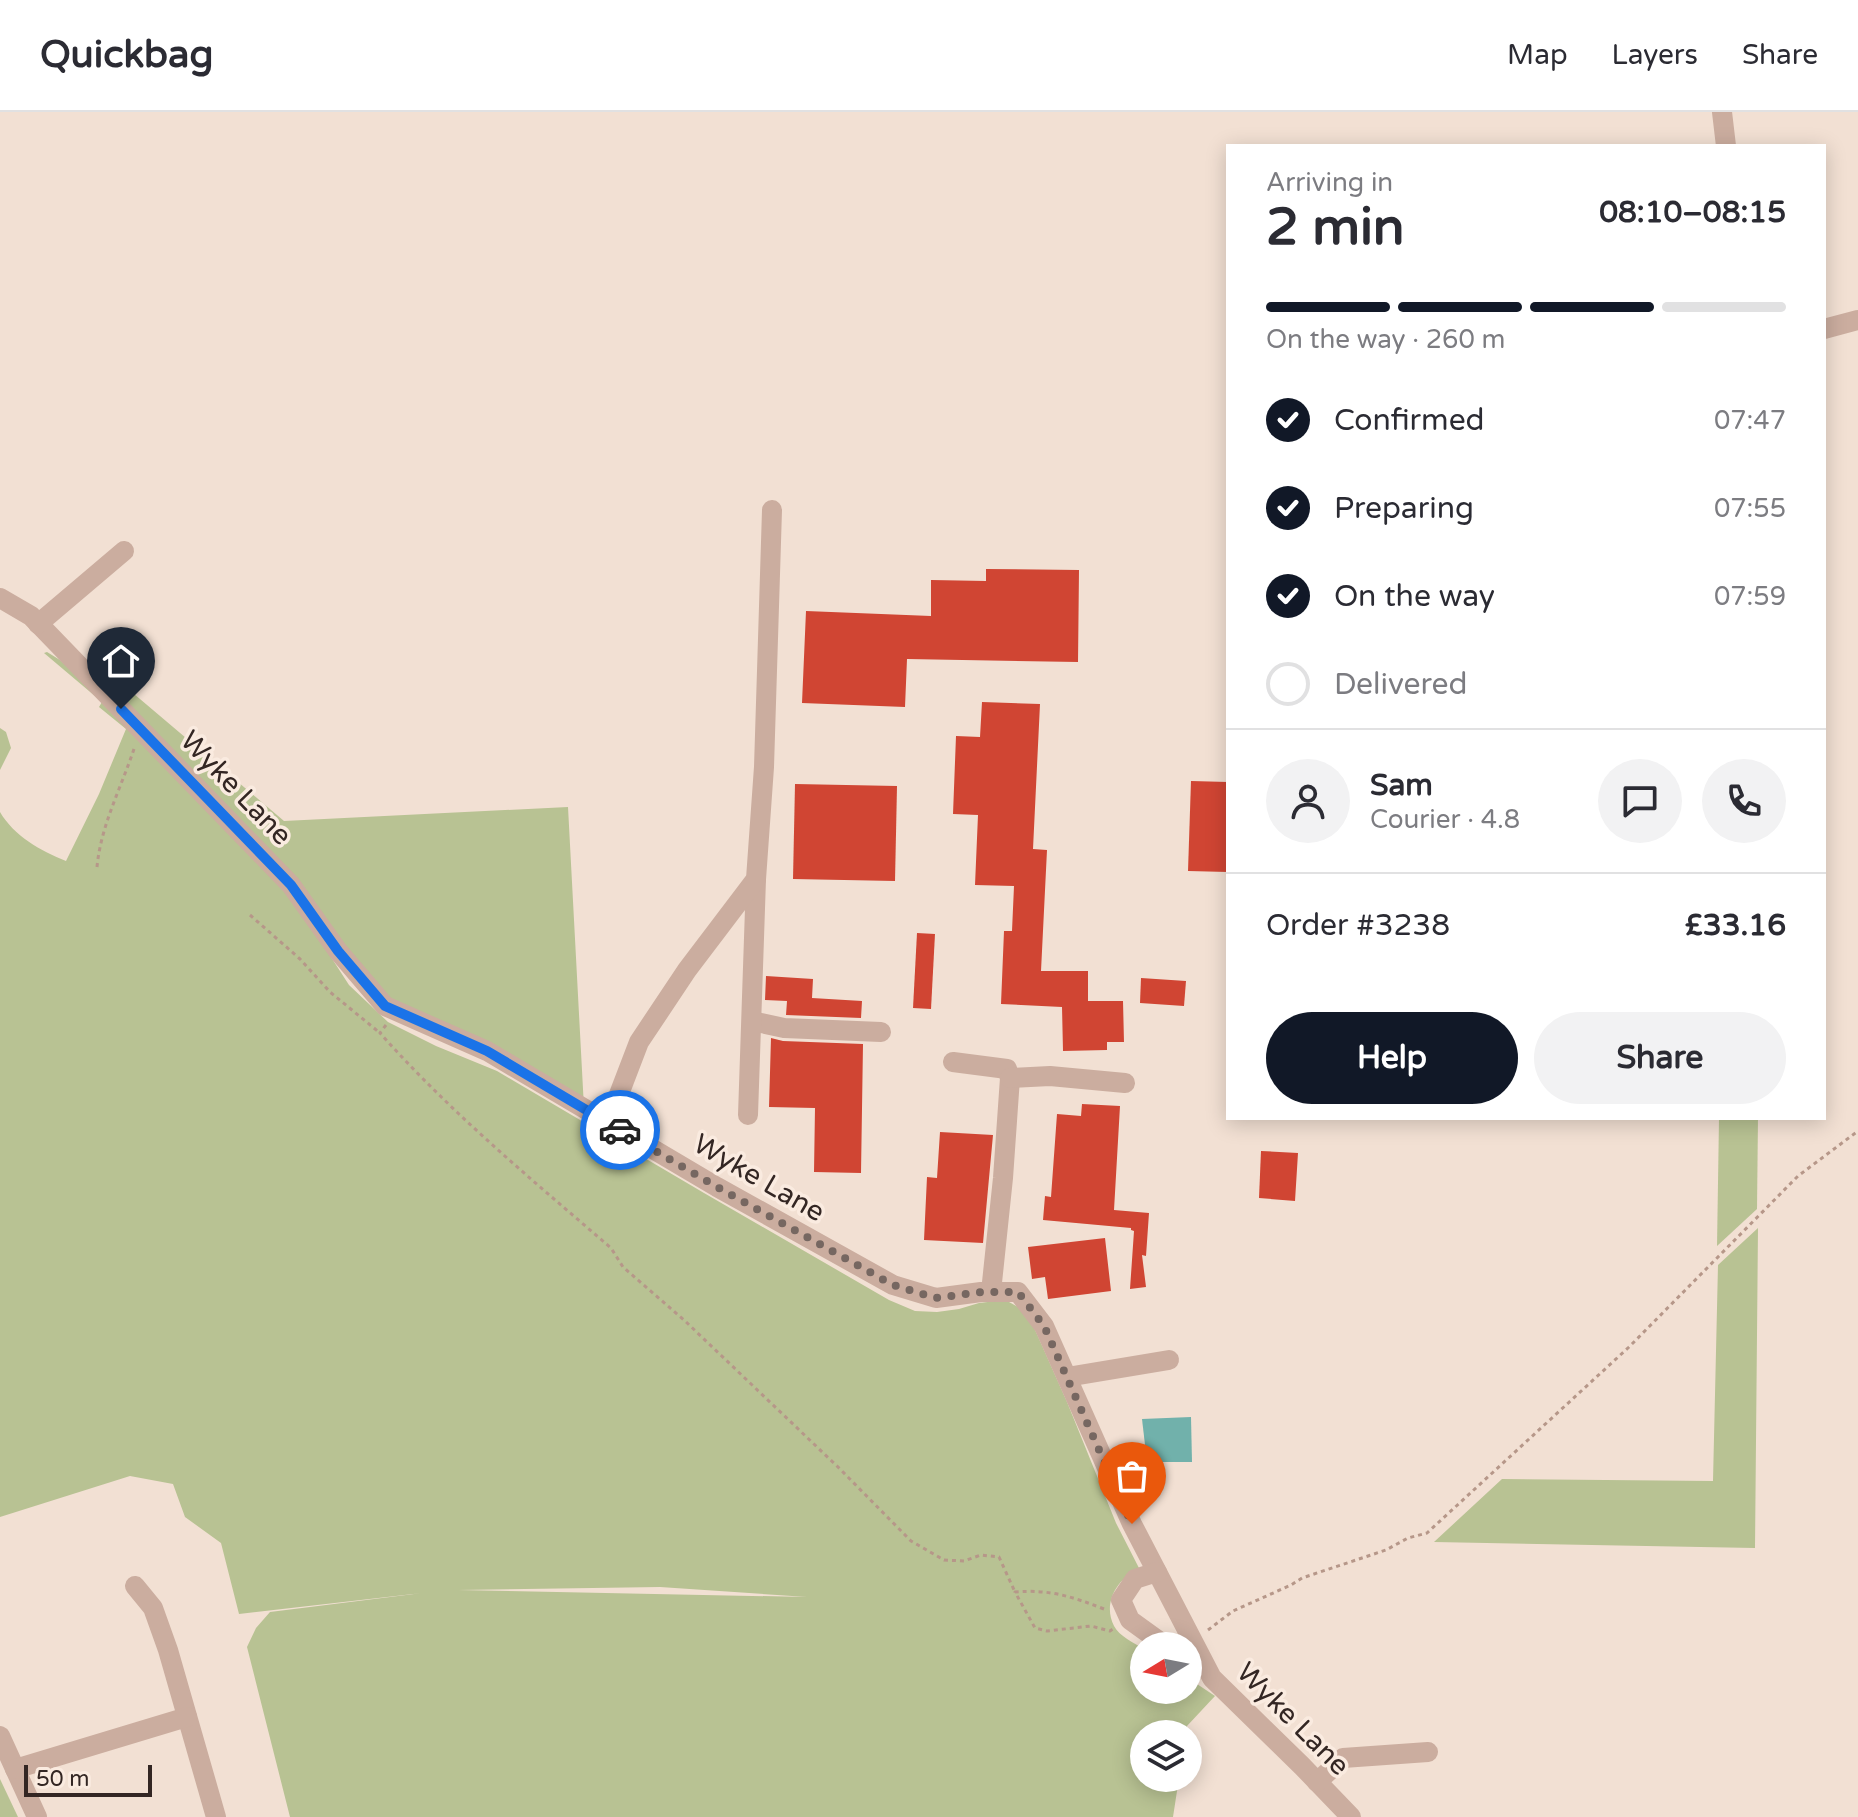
<!DOCTYPE html>
<html lang="en">
<head>
<meta charset="utf-8">
<style>
	:root { --surface:#fff; --page:#f2f2f3; --text:#2b2b33; --muted:#7c7c81; --line:#e1e1e2; --accent:#111827 }
	body { margin:0; font-family:"Varela Round",sans-serif; background:var(--page); color:var(--text); height:100vh; display:flex; flex-direction:column; font-size:30px; white-space:nowrap }
	* { box-sizing:border-box; margin:0 }
	p { font-size:26px; color:var(--muted) }
	.icon { flex:none; width:44px; height:44px; fill:none; stroke:currentColor; stroke-width:2; stroke-linecap:round; stroke-linejoin:round }
	.map { position:relative; flex:1; overflow:hidden }
	.panel { position:absolute; left:1226px; top:32px; width:600px; height:976px; display:flex; flex-direction:column; background:var(--surface); border-radius:0px; box-shadow:0 4px 20px #0003 }
	.panel>* { flex:none }
	.needle { width:52px; rotate:260deg }
	.fabs { position:absolute; left:1130px; top:1520px; display:grid; gap:16px }
	.fabs a { display:grid; place-items:center; width:72px; height:72px; border-radius:50%; background:var(--surface); box-shadow:0 4px 20px #0003; font-size:40px }
	.scale { position:absolute; left:24px; bottom:20px; width:128px; box-sizing:border-box; padding-left:8px; border:4px solid #332623; border-top:0; font-size:22px; line-height:28px; white-space:nowrap; color:#332623; -webkit-text-stroke:6px #faebe0; paint-order:stroke }
	.pin { position:absolute; display:grid; place-items:center; width:68px; height:68px; color:#fff; margin:-82px -34px; border-radius:50% 50% 50% 0; rotate:-45deg; box-shadow:0 0 8px #0007 }
	.pin .icon { rotate:45deg }
	.courier { position:absolute; display:grid; place-items:center; width:80px; height:80px; margin:-40px; border:6px solid #1a73e8; border-radius:50%; background:#fff; color:#222; box-shadow:0 2px 10px #0007 }
	.summary em { font-style:normal; font-weight:700 }
	.summary div { display:flex; flex-direction:column-reverse }
	.summary { display:flex; align-items:center; justify-content:space-between; height:136px; padding:0 40px }
	h1 { font-size:52px; font-weight:700; line-height:60px }
	.bar { display:grid; grid-template-columns:repeat(4,1fr); gap:12px 8px; align-content:center; height:96px; padding:0 40px }
	.bar i { height:10px; border-radius:6px; background:var(--line) }
	.bar .on { background:var(--accent) }
	.bar p { grid-column:span 4 }
	.line { display:flex; align-items:center; gap:20px; padding:0 40px; border-top:2px solid var(--line) }
	.line div { flex:1 }
	.round { display:grid; place-items:center; flex:none; width:84px; height:84px; border-radius:42px; background:var(--page) }
	ol { padding:0 40px; list-style:none }
	li { display:flex; align-items:center; gap:24px; height:88px }
	li p { margin-inline-start:auto }
	li .icon { padding:8px; border-radius:50%; background:var(--accent); color:#fff; stroke-width:4 }
	li:last-child { color:var(--muted) }
	li i { width:44px; height:44px; border:4px solid var(--line); border-radius:50% }
	.cta { display:flex; gap:16px; margin-top:auto; padding:16px 40px }
	.cta a { flex:1; height:92px; border-radius:48px; background:var(--accent); color:#fff; font-size:32px; font-weight:700; line-height:92px; text-align:center }
	.cta a+a { background:var(--page); color:var(--text) }
	header { display:flex; align-items:center; gap:48px; box-sizing:border-box; height:112px; padding:0 40px; background:var(--surface); border-bottom:2px solid var(--line) }
	header strong { font-size:38px }
	nav { display:flex; gap:44px; margin-inline-start:auto; font-size:28px }
	.map>svg:first-child { display:block }
	.green { fill:#b8c293; fill-rule:evenodd }
	.water { fill:#71b1ab }
	.building { fill:#d04533 }
	.lines { fill:none; stroke-linecap:round; stroke-linejoin:round }
	.path { stroke:#b69789; stroke-width:3; stroke-dasharray:4 4; stroke-linecap:butt }
	.minor { stroke:#cbad9f; stroke-width:20 }
	.done { stroke:#766761; stroke-width:8; stroke-dasharray:0 14.4 }
	.route { stroke:#1a73e8; stroke-width:10 }
	.labels { text-anchor:middle; dominant-baseline:central; stroke-width:7; stroke-linejoin:round; paint-order:stroke }
	.street-label { font-size:28px; fill:#332623; stroke:#faebe0 }
</style>
</head>
<body>
<header>
<strong>Quickbag</strong>
<nav><a>Map</a><a>Layers</a><a>Share</a></nav>
</header>
<div class="map">
<svg width="1858" height="1705" viewBox="0 0 1858 1705">
	<rect width="100%" height="100%" fill="#f2e0d3"/>
	<g class="green">
		<path d="M47,540L60,548L140,615L114,565L284,709L568,695L584,996L385,894L329,842L349,873L388,910L436,934L497,959L704,1081L889,1188L915,1199L937,1200L959,1197L979,1191L996,1189L1009,1190L1020,1196L1032,1211L1067,1290L1116,1411L1140,1458C1118,1464 1102,1491 1114,1514C1119,1524 1134,1531 1144,1537V1578H1188V1566L1215,1584L1187,1614L1186,1622H1144V1666H1179L1173,1705H290L247,1535L256,1516L270,1500L422,1481L239,1502L221,1431L185,1405L173,1372L130,1364L0,1405V700C14,724 41,739 66,749L99,682L126,617L99,595L102,590L44,541ZM660,1475L807,1485L458,1478Z"/>
		<path d="M0,616L6,620L11,636L0,658Z"/>
		<path d="M1719,1006H1758L1757,1097L1717,1134Z"/>
		<path d="M1758,1116L1755,1436L1434,1430L1502,1367L1713,1369L1718,1153Z"/>
		<path d="M0,1667L18,1705H0Z"/>
	</g>
	<path class="water" d="M1191,1305L1192,1350H1147L1142,1307Z"/>
	<g class="building">
		<path d="M986,457L1079,458L1078,550L907,547L905,595L802,591L806,499L931,504V468L986,469Z"/>
		<path d="M982,590L1040,592L1033,737L1047,738L1041,859H1088V889H1123L1124,930H1107V938L1063,939L1062,895L1001,892L1004,819H1012L1014,774L975,773L978,703L953,702L956,624L980,625Z"/>
		<path d="M1191,669L1228,670V760L1188,759Z"/>
		<path d="M795,672L897,674L895,769L793,767Z"/>
		<path d="M917,821L935,822L931,897L913,896Z"/>
		<path d="M766,864L813,867L812,886L862,889L861,906L786,903L787,889L765,888Z"/>
		<path d="M1141,866L1186,869L1184,894L1140,891Z"/>
		<path d="M771,926L783,929L863,932L861,1061L814,1060L815,996L769,995Z"/>
		<path d="M1082,992L1120,994L1114,1098L1149,1101L1146,1144L1142,1143L1146,1175L1130,1177L1134,1119L1131,1118V1116L1043,1108L1045,1084L1051,1085L1057,1002L1081,1004Z"/>
		<path d="M940,1020L993,1023L983,1131L924,1128L927,1065L937,1066Z"/>
		<path d="M1261,1039L1298,1041L1295,1089L1259,1086Z"/>
		<path d="M1105,1126L1111,1179L1048,1187L1045,1165L1032,1167L1028,1135Z"/>
	</g>
	<g class="lines">
		<g class="path">
			<path d="M97,755C101,713 121,676 134,637"/>
			<path d="M250,803L300,847L330,880L380,921"/>
			<path d="M386,913L380,921C450,1000 531,1067 611,1136L623,1155L684,1208L838,1355L911,1429L944,1448L964,1449L981,1443L999,1445L1015,1480"/>
			<path d="M1104,1497C1073,1485 1050,1477 1015,1480L1035,1516L1047,1519L1091,1514L1110,1519L1113,1517"/>
			<path d="M1208,1518L1233,1499L1291,1473L1302,1466L1386,1438L1408,1426L1427,1421L1629,1235L1798,1064L1858,1019"/>
		</g>
		<g class="minor">
			<path d="M1722,0L1726,34"/>
			<path d="M1824,217L1858,208"/>
			<path d="M0,486L31,504L291,773L338,839L385,894L487,939L717,1075L893,1173L936,1186L981,1180H1018L1044,1214L1132,1412L1212,1566L1302,1654L1351,1705"/>
			<path d="M38,512L124,439"/>
			<path d="M752,909L784,916L881,920"/>
			<path d="M953,950L1007,957L1010,966L1003,1066L991,1180"/>
			<path d="M1010,966L1050,964L1125,971"/>
			<path d="M748,1003L756,767"/>
			<path d="M608,1011L639,930L687,858L756,767L764,655L772,398"/>
			<path d="M1067,1265L1169,1248"/>
			<path d="M1157,1460L1135,1467L1121,1488L1130,1508L1166,1534"/>
			<path d="M135,1474L153,1496L168,1538L216,1705"/>
			<path d="M0,1624L37,1705"/>
			<path d="M15,1657L187,1605"/>
			<path d="M1317,1670L1343,1646L1428,1640"/>
		</g>
	</g>
	<g class="lines">
		<path class="done" d="M620,1018L717,1075L893,1173L936,1186L981,1180H1018L1044,1214L1132,1412"/>
		<path class="route" d="M121,597L291,773L338,839L385,894L487,939L620,1018"/>
	</g>
	<g class="labels">
		<g class="street-label">
			<text transform="translate(236 676) rotate(46)">Wyke Lane</text>
			<text transform="translate(759 1066) rotate(30)">Wyke Lane</text>
			<text transform="translate(1293 1607) rotate(45)">Wyke Lane</text>
		</g>
	</g>
</svg>
<div class="fabs">
<a><svg class="needle" viewBox="-14 -14 28 28"><path d="M0-13l5 13h-10z" fill="#e53935"/><path d="M0 13l5-13h-10z" fill="#7c7c81"/></svg></a>
<a><svg class="icon" aria-label="layers" viewBox="0 0 24 24"><path d="M12 4l9 5-9 5-9-5zM3 14l9 5 9-5"/></svg></a>
</div>
<div class="scale">50 m</div>
<div class="pin" style="left:1132px;top:1412px;background:#ea580c"><svg class="icon" aria-label="bag" viewBox="0 0 24 24"><path d="M5 8h14l-1 12H6zM9 8a3 3 0 0 1 6 0"/></svg></div>
<div class="pin" style="left:121px;top:597px;background:#1f2937"><svg class="icon" aria-label="home" viewBox="0 0 24 24"><path d="M3 11l9-7 9 7M6 9v11h12V9"/></svg></div>
<div class="courier" style="left:620px;top:1018px"><svg class="icon" aria-label="car" viewBox="0 0 24 24"><path d="M5 17H2v-5l4-1 3-4h7l3 4 3 1v5h-3M9 17h6M6 11h13"/><circle cx="7" cy="17" r="2"/><circle cx="17" cy="17" r="2"/></svg></div>
<section class="panel">
<div class="summary"><div><h1>2 min</h1><p>Arriving in</p></div><em>08:10–08:15</em></div>
<div class="bar"><i class="on"></i><i class="on"></i><i class="on"></i><i></i><p>On the way · 260 m</p></div>
<ol>
<li><svg class="icon" aria-label="check" viewBox="0 0 24 24"><path d="M5 12l5 5 9-10"/></svg>Confirmed<p>07:47</p></li>
<li><svg class="icon" aria-label="check" viewBox="0 0 24 24"><path d="M5 12l5 5 9-10"/></svg>Preparing<p>07:55</p></li>
<li><svg class="icon" aria-label="check" viewBox="0 0 24 24"><path d="M5 12l5 5 9-10"/></svg>On the way<p>07:59</p></li>
<li><i></i>Delivered</li>
</ol>
<div class="line" style="height:144px"><a class="round"><svg class="icon" aria-label="person" viewBox="0 0 24 24"><circle cx="12" cy="8" r="4"/><path d="M4 21q1-7 8-7t8 7"/></svg></a><div><b>Sam</b><p>Courier · 4.8</p></div><a class="round"><svg class="icon" aria-label="chat" viewBox="0 0 24 24"><path d="M4 5h16v11H9l-5 4z"/></svg></a><a class="round"><svg class="icon" aria-label="phone" viewBox="0 0 24 24"><path d="M5 4h4l2 5-3 2q2 4 5 5l2-3 5 2v4C11 20 4 13 5 4z"/></svg></a></div>
<div class="line" style="height:104px"><div>Order #3238</div><b>£33.16</b></div>
<div class="cta"><a>Help</a><a>Share</a></div>
</section>
</div>
</body>
</html>
